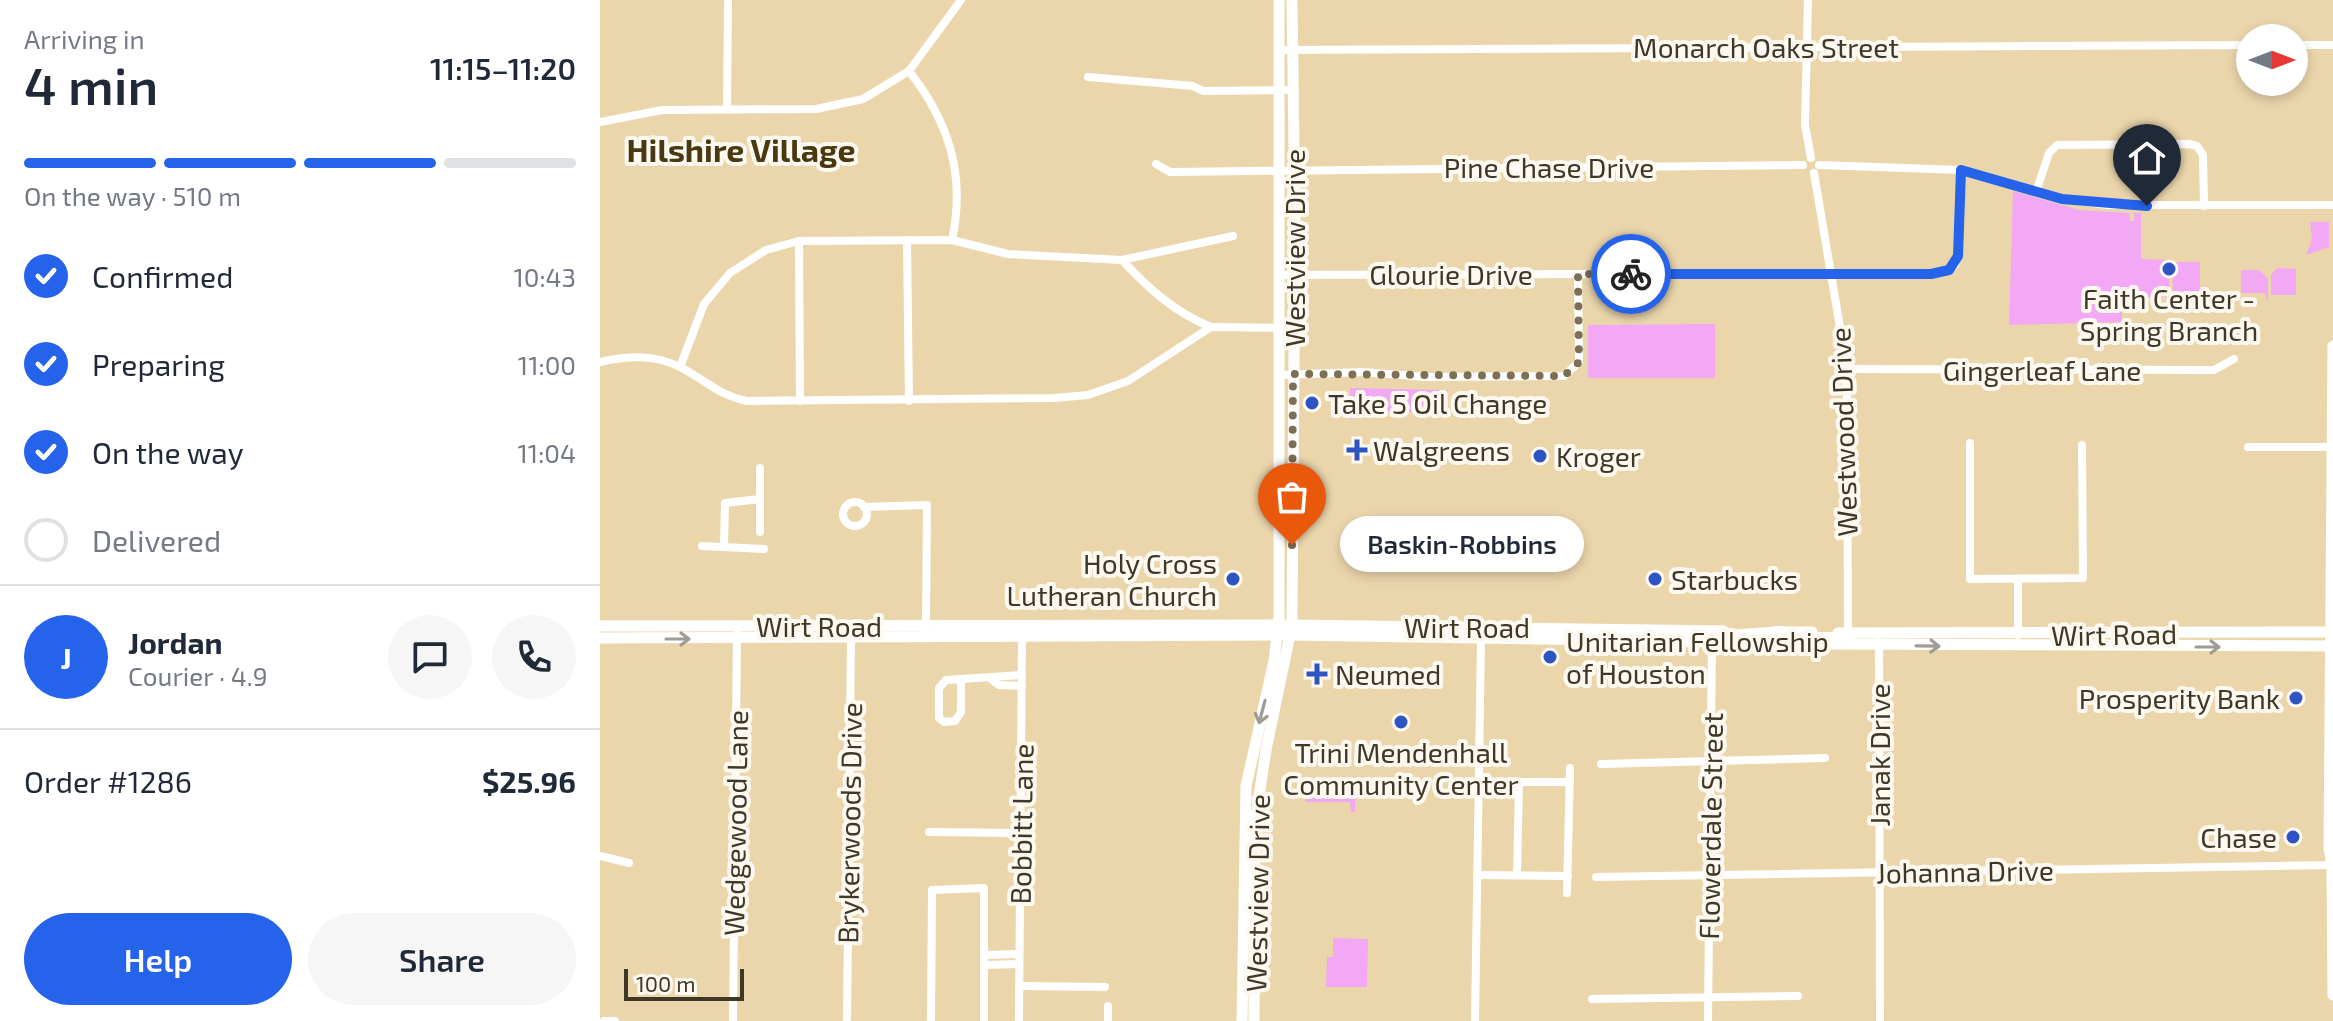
<!DOCTYPE html>
<html lang="en">
<head>
<meta charset="utf-8">
<style>
	:root { --surface:#fff; --page:#f6f6f7; --text:#1f2937; --muted:#747a83; --line:#e0e1e3; --accent:#2563eb }
	body { margin:0; font-family:"Exo 2",sans-serif; background:var(--page); color:var(--text); height:100vh; display:flex; flex-direction:column; font-size:30px; white-space:nowrap }
	* { box-sizing:border-box; margin:0 }
	p { font-size:26px; color:var(--muted) }
	.icon { flex:none; width:44px; height:44px; fill:none; stroke:currentColor; stroke-width:2; stroke-linecap:round; stroke-linejoin:round }
	.map { position:relative; flex:1; overflow:hidden }
	.sheet { display:flex; flex-direction:column; background:var(--surface); width:600px }
	.sheet>* { flex:none }
	.needle { width:52px; rotate:90deg }
	.tools { position:absolute; left:1636px; top:24px; display:grid; gap:16px }
	.tools a { display:grid; place-items:center; width:72px; height:72px; border-radius:50%; background:var(--surface); box-shadow:0 4px 12px #0003; font-size:40px }
	.scale { position:absolute; left:24px; bottom:20px; width:120px; box-sizing:border-box; padding-left:8px; border:4px solid #403827; border-top:0; font-size:22px; line-height:28px; white-space:nowrap; color:#403827; -webkit-text-stroke:6px #fdf9f1; paint-order:stroke }
	.pin { position:absolute; display:grid; place-items:center; width:68px; height:68px; color:#fff; margin:-82px -34px; border-radius:50% 50% 50% 0; rotate:-45deg; box-shadow:0 0 8px #0007 }
	.pin .icon { rotate:45deg }
	.courier { position:absolute; display:grid; place-items:center; width:80px; height:80px; margin:-40px; border:6px solid #2563eb; border-radius:50%; background:#fff; color:#222; box-shadow:0 2px 10px #0007 }
	.bubble { position:absolute; height:56px; border-radius:28px; background:var(--surface); box-shadow:0 4px 12px #0003; font-size:26px; font-weight:600; line-height:56px; text-align:center }
	.summary em { font-style:normal; font-weight:600 }
	.summary div { display:flex; flex-direction:column-reverse }
	.summary { display:flex; align-items:center; justify-content:space-between; height:136px; padding:0 24px }
	h1 { font-size:52px; font-weight:600; line-height:60px }
	.bar { display:grid; grid-template-columns:repeat(4,1fr); gap:12px 8px; align-content:center; height:96px; padding:0 24px }
	.bar i { height:10px; border-radius:6px; background:var(--line) }
	.bar .current { background:var(--accent) }
	.bar p { grid-column:span 4 }
	.line { display:flex; align-items:center; gap:20px; padding:0 24px; border-top:2px solid var(--line) }
	.line div { flex:1 }
	.round { display:grid; place-items:center; flex:none; width:84px; height:84px; border-radius:42px; background:var(--page) }
	ol { padding:0 24px; list-style:none }
	li { display:flex; align-items:center; gap:24px; height:88px }
	li p { margin-inline-start:auto }
	li .icon { padding:8px; border-radius:50%; background:var(--accent); color:#fff; stroke-width:4 }
	li:last-child { color:var(--muted) }
	li i { width:44px; height:44px; border:4px solid var(--line); border-radius:50% }
	.primary-button { display:flex; gap:16px; margin-top:auto; padding:16px 24px }
	.primary-button a { flex:1; height:92px; border-radius:48px; background:var(--accent); color:#fff; font-size:32px; font-weight:600; line-height:92px; text-align:center }
	.primary-button a+a { background:var(--page); color:var(--text) }
	main { display:flex; flex:1; min-height:0 }
	.map>svg:first-child { display:block }
	.green { fill:#f2a8f5 }
	.lines { fill:none; stroke-linecap:round; stroke-linejoin:round }
	.minor { stroke:#fff; stroke-width:8 }
	.secondary { stroke:#fff; stroke-width:11 }
	.primary { stroke:#fff; stroke-width:12 }
	.oneway { stroke:#a09c93 }
	.done { stroke:#7c6f56; stroke-width:8; stroke-dasharray:0 14.4 }
	.route { stroke:#2563eb; stroke-width:10 }
	.poi-dot { fill:#2d54c3; stroke:#fdf9f1; stroke-width:3 }
	.labels { text-anchor:middle; dominant-baseline:central; stroke-width:8; stroke-linejoin:round; paint-order:stroke }
	.street-label { font-size:28px; fill:#403827; stroke:#fdf9f1 }
	.poi-label { font-size:28px; fill:#403827; stroke:#fdf9f1; text-anchor:start }
	.quarter-label { font-size:32px; font-weight:bold; fill:#493810; stroke:#fdf9f1 }
</style>
</head>
<body>
<main>
<section class="sheet">
<div class="summary"><div><h1>4 min</h1><p>Arriving in</p></div><em>11:15–11:20</em></div>
<div class="bar"><i class="current"></i><i class="current"></i><i class="current"></i><i></i><p>On the way · 510 m</p></div>
<ol>
<li><svg class="icon" aria-label="check" viewBox="0 0 24 24"><path d="M5 12l5 5 9-10"/></svg>Confirmed<p>10:43</p></li>
<li><svg class="icon" aria-label="check" viewBox="0 0 24 24"><path d="M5 12l5 5 9-10"/></svg>Preparing<p>11:00</p></li>
<li><svg class="icon" aria-label="check" viewBox="0 0 24 24"><path d="M5 12l5 5 9-10"/></svg>On the way<p>11:04</p></li>
<li><i></i>Delivered</li>
</ol>
<div class="line" style="height:144px"><b class="round" style="background:var(--accent);color:#fff">J</b><div><b>Jordan</b><p>Courier · 4.9</p></div><a class="round"><svg class="icon" aria-label="chat" viewBox="0 0 24 24"><path d="M4 5h16v11H9l-5 4z"/></svg></a><a class="round"><svg class="icon" aria-label="phone" viewBox="0 0 24 24"><path d="M5 4h4l2 5-3 2q2 4 5 5l2-3 5 2v4C11 20 4 13 5 4z"/></svg></a></div>
<div class="line" style="height:104px"><div>Order #1286</div><b>$25.96</b></div>
<div class="primary-button"><a>Help</a><a>Share</a></div>
</section>
<div class="map">
<svg width="1733" height="1021" viewBox="0 0 1733 1021">
	<rect width="100%" height="100%" fill="#ebd6ac"/>
	<g class="green">
		<path d="M1413,191L1479,210L1529,213L1530,221H1534V213H1541V259L1569,260V297H1522V322L1409,325Z"/>
		<path d="M1710,222H1729V247L1706,255L1712,239Z"/>
		<path d="M1572,262H1600V293H1573Z"/>
		<path d="M1677,268L1696,269V295H1671V275Z"/>
		<path d="M1641,270H1659L1668,279V303L1665,293H1641Z"/>
		<path d="M1115,324V378H988V325Z"/>
		<path d="M750,388L849,390V391L811,412L768,414L750,419Z"/>
		<path d="M705,783L756,784L755,812H751L750,802H705Z"/>
		<path d="M733,938L768,939L767,987H726L727,957H733Z"/>
	</g>
	<g class="lines">
		<g class="minor">
			<path d="M1208,0L1205,125L1211,158"/>
			<path d="M1694,45H1733"/>
			<path d="M681,50L1650,45"/>
			<path d="M309,71C349,122 366,175 352,240"/>
			<path d="M488,77L593,86L603,91L695,90"/>
			<path d="M127,109L128,0"/>
			<path d="M0,122L62,110L216,109L263,99L309,71L361,0"/>
			<path d="M556,164L570,172L1203,165"/>
			<path d="M1219,165L1361,170L1462,199L1508,205H1733"/>
			<path d="M1214,173L1247,369L1248,638"/>
			<path d="M1436,192L1449,153L1457,145L1589,144L1597,146L1603,155L1604,206"/>
			<path d="M307,240L309,401"/>
			<path d="M199,241L200,401"/>
			<path d="M522,260C549,289 574,312 611,327"/>
			<path d="M682,275L1341,273L1355,265L1358,256L1361,170"/>
			<path d="M0,362C27,356 54,354 80,367C104,379 118,395 146,401L454,398L488,395L528,381L611,327L694,328"/>
			<path d="M80,367L104,304L130,273L166,250L199,241L352,240L408,254L522,260L633,236"/>
			<path d="M1247,369L1614,370L1634,359"/>
			<path d="M681,375L762,372L827,377L964,376L979,362L978,274"/>
			<path d="M1370,443V579L1483,578L1482,445"/>
			<path d="M1648,447H1733"/>
			<path d="M160,468V532"/>
			<circle cx="255" cy="514" r="12"/>
			<path d="M264,507L327,505L326,628"/>
			<path d="M102,546L164,549"/>
			<path d="M124,546L125,503L160,499"/>
			<path d="M1418,580V635"/>
			<path d="M1279,642L1280,1021"/>
			<path d="M361,679V712L355,721L344,722L339,718V688L346,680L422,675"/>
			<path d="M392,680L399,685L422,686"/>
			<path d="M1001,764L1225,758"/>
			<path d="M878,782H970"/>
			<path d="M329,832L421,833"/>
			<path d="M0,856L29,863"/>
			<path d="M877,875L968,876"/>
			<path d="M917,875L919,782"/>
			<path d="M996,877L1733,865"/>
			<path d="M967,893L970,768"/>
			<path d="M385,955L419,954"/>
			<path d="M385,965L419,964"/>
			<path d="M419,986L505,987"/>
			<path d="M992,999L1198,996"/>
			<path d="M508,1006V1021"/>
			<path d="M4,1021H15"/>
			<path d="M133,1021L137,634"/>
			<path d="M247,1021L251,634"/>
			<path d="M331,1021L332,890L384,888V1021"/>
			<path d="M419,1021L422,634"/>
			<path d="M875,1021L881,639"/>
			<path d="M1108,1021L1112,638"/>
		</g>
		<g class="secondary">
			<path d="M1733,346L1729,847L1732,865L1733,995"/>
			<path d="M0,626L692,625L1124,631"/>
			<path d="M1174,632H1212"/>
			<path d="M1238,633L1733,632"/>
			<path d="M0,638L690,635L1183,643"/>
			<path d="M1224,644L1733,646"/>
			<path d="M642,1021L646,786L674,661L679,617V0"/>
			<path d="M654,1021L655,823L666,750L692,625L695,224L692,0"/>
		</g>
		<g class="primary">
			<path d="M1112,637L1183,632"/>
			<path d="M1176,643L1202,638H1248"/>
		</g>
	</g>
	<defs><path id="oneway-shaft" d="M-6 0H5M1.5-3L5.5 0L1.5 3" fill="none" stroke-width="1.6" stroke-linecap="round" stroke-linejoin="round" transform="scale(2)"/></defs>
	<g class="oneway">
		<use href="#oneway-shaft" transform="translate(78 639)"/>
		<use href="#oneway-shaft" transform="translate(1328 646) rotate(1)"/>
		<use href="#oneway-shaft" transform="translate(1608 647)"/>
		<use href="#oneway-shaft" transform="translate(662 712) rotate(105)"/>
	</g>
	<g class="lines">
		<path class="done" d="M692,545L693,374L964,376L979,362L978,274H1031"/>
		<path class="route" d="M1031,274H1331L1349,270L1358,256L1361,170L1462,199L1547,206"/>
	</g>
	<g class="poi-dot">
		<circle cx="1569" cy="269" r="8"/>
		<circle cx="712" cy="403" r="8"/>
		<path d="M753 438h8v8h8v8h-8v8h-8v-8h-8v-8h8z"/>
		<circle cx="940" cy="456" r="8"/>
		<circle cx="633" cy="579" r="8"/>
		<circle cx="1055" cy="579" r="8"/>
		<circle cx="950" cy="657" r="8"/>
		<path d="M713 662h8v8h8v8h-8v8h-8v-8h-8v-8h8z"/>
		<circle cx="1696" cy="698" r="8"/>
		<circle cx="801" cy="722" r="8"/>
		<circle cx="1693" cy="837" r="8"/>
	</g>
	<g class="labels">
		<g class="street-label">
			<text x="1166" y="47">Monarch Oaks Street</text>
			<text x="949" y="167">Pine Chase Drive</text>
			<text transform="translate(694 248) rotate(-90)">Westview Drive</text>
			<text x="851" y="274">Glourie Drive</text>
			<text x="1442" y="370">Gingerleaf Lane</text>
			<text transform="translate(1243 432) rotate(-92)">Westwood Drive</text>
			<text x="219" y="626">Wirt Road</text>
			<text x="867" y="627">Wirt Road</text>
			<text transform="translate(1514 634) rotate(-1)">Wirt Road</text>
			<text transform="translate(1279 755) rotate(-90)">Janak Drive</text>
			<text transform="translate(135 823) rotate(-89)">Wedgewood Lane</text>
			<text transform="translate(249 823) rotate(-89)">Brykerwoods Drive</text>
			<text transform="translate(421 824) rotate(-89)">Bobbitt Lane</text>
			<text transform="translate(1110 826) rotate(-89)">Flowerdale Street</text>
			<text transform="translate(1365 871) rotate(-1)">Johanna Drive</text>
			<text transform="translate(657 893) rotate(-89)">Westview Drive</text>
		</g>
		<g class="poi-label">
			<text x="1569" y="298" text-anchor="middle">Faith Center -<tspan x="1569" dy="32">Spring Branch</tspan></text>
			<text x="728" y="403">Take 5 Oil Change</text>
			<text x="773" y="450">Walgreens</text>
			<text x="956" y="456">Kroger</text>
			<text x="617" y="563" text-anchor="end">Holy Cross<tspan x="617" dy="32">Lutheran Church</tspan></text>
			<text x="1071" y="579">Starbucks</text>
			<text x="966" y="641">Unitarian Fellowship<tspan x="966" dy="32">of Houston</tspan></text>
			<text x="735" y="674">Neumed</text>
			<text x="1680" y="698" text-anchor="end">Prosperity Bank</text>
			<text x="801" y="752" text-anchor="middle">Trini Mendenhall<tspan x="801" dy="32">Community Center</tspan></text>
			<text x="1677" y="837" text-anchor="end">Chase</text>
		</g>
		<g class="quarter-label">
			<text x="141" y="149">Hilshire Village</text>
		</g>
	</g>
</svg>
<div class="tools">
<a><svg class="needle" viewBox="-14 -14 28 28"><path d="M0-13l5 13h-10z" fill="#e53935"/><path d="M0 13l5-13h-10z" fill="#747a83"/></svg></a>
</div>
<div class="scale">100 m</div>
<div class="pin" style="left:692px;top:545px;background:#ea580c"><svg class="icon" aria-label="bag" viewBox="0 0 24 24"><path d="M5 8h14l-1 12H6zM9 8a3 3 0 0 1 6 0"/></svg></div>
<div class="pin" style="left:1547px;top:206px;background:#1f2937"><svg class="icon" aria-label="home" viewBox="0 0 24 24"><path d="M3 11l9-7 9 7M6 9v11h12V9"/></svg></div>
<div class="courier" style="left:1031px;top:274px"><svg class="icon" aria-label="bike" viewBox="0 0 24 24"><circle cx="6" cy="16" r="4"/><circle cx="18" cy="16" r="4"/><path d="M6 16l4-8h5l3 8M10 8l3 8H6M13 5h3"/></svg></div>
<div class="bubble" style="left:740px;top:516px;width:244px">Baskin-Robbins</div>
</div>
</main>
</body>
</html>
